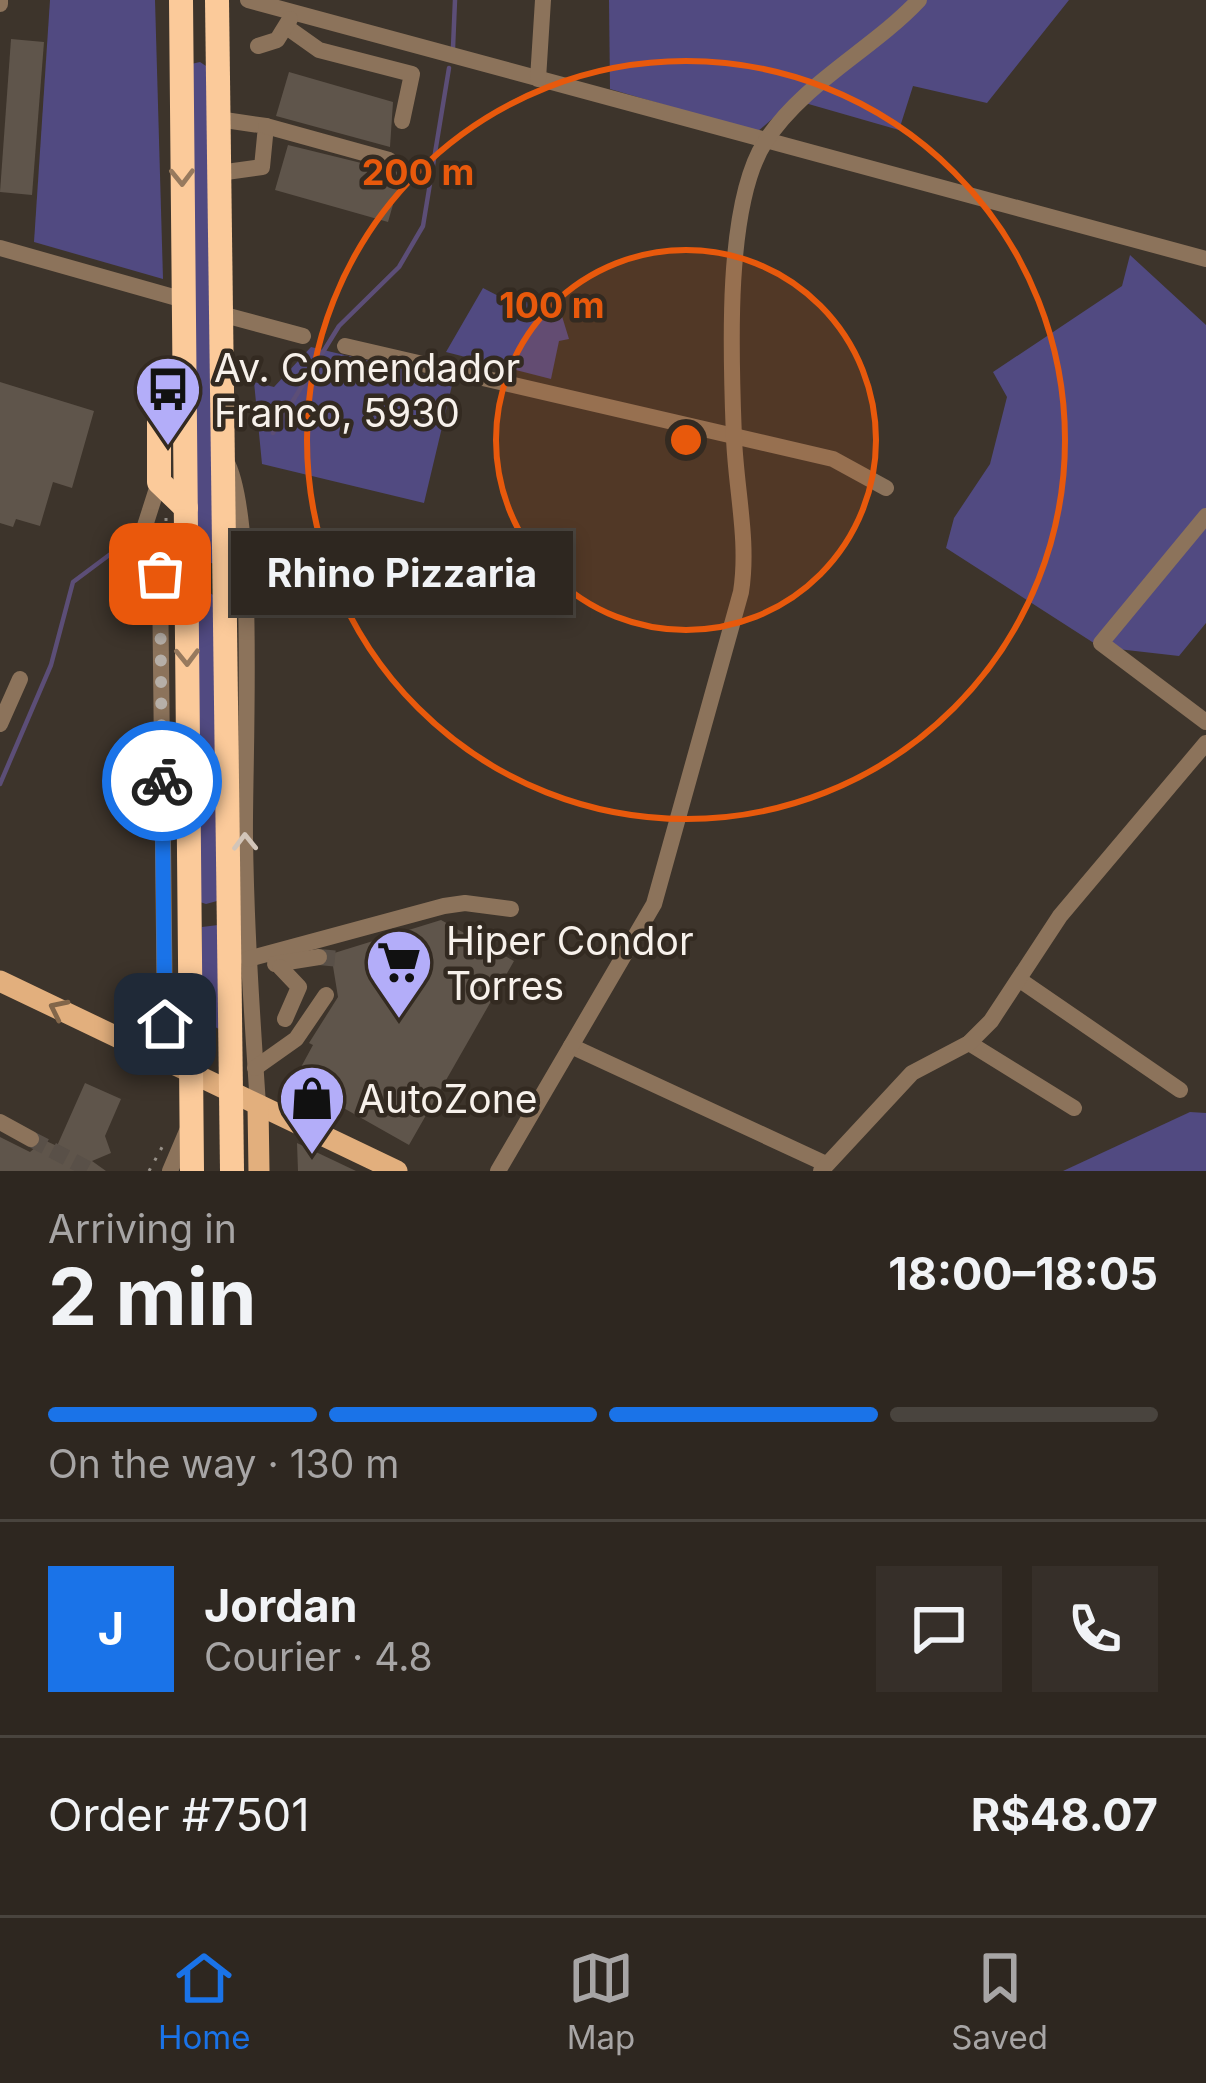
<!DOCTYPE html>
<html lang="en">
<head>
<meta charset="utf-8">
<style>
	:root { --surface:#2e2720; --page:#362f29; --text:#f1f3f6; --muted:#a7a5a5; --line:#49443e; --accent:#1a73e8 }
	body { margin:0; font-family:Inter,sans-serif; background:var(--page); color:var(--text); height:100vh; display:flex; flex-direction:column; font-size:45px; white-space:nowrap }
	* { box-sizing:border-box; margin:0 }
	p { font-size:39px; color:var(--muted) }
	.icon { flex:none; width:66px; height:66px; fill:none; stroke:currentColor; stroke-width:2; stroke-linecap:round; stroke-linejoin:round }
	.map { position:relative; height:1171px; overflow:hidden }
	.panel { display:flex; flex-direction:column; background:var(--surface); flex:1 }
	.panel>* { flex:none }
	.pin { position:absolute; display:grid; place-items:center; width:102px; height:102px; color:#fff; margin:-51px; border-radius:24px; box-shadow:0 6px 18px #0006 }
	.courier { position:absolute; display:grid; place-items:center; width:120px; height:120px; margin:-60px; border:9px solid #1a73e8; border-radius:50%; background:#fff; color:#222; box-shadow:0 3px 15px #0007 }
	.bubble { position:absolute; height:84px; border-radius:0px; background:var(--surface); box-shadow:0 6px 18px #0003,0 0 0 3px var(--line); font-size:39px; font-weight:700; line-height:84px; text-align:center }
	.headline em { font-style:normal; font-weight:700 }
	.headline div { display:flex; flex-direction:column-reverse }
	.headline { display:flex; align-items:center; justify-content:space-between; height:204px; padding:0 48px }
	h1 { font-size:78px; font-weight:700; line-height:90px }
	.bar { display:grid; grid-template-columns:repeat(4,1fr); gap:18px 12px; align-content:center; height:144px; padding:0 48px }
	.bar i { height:15px; border-radius:9px; background:var(--line) }
	.bar .active { background:var(--accent) }
	.bar p { grid-column:span 4 }
	.line { display:flex; align-items:center; gap:30px; padding:0 48px; border-top:3px solid var(--line) }
	.line div { flex:1 }
	.round { display:grid; place-items:center; flex:none; width:126px; height:126px; border-radius:0px; background:var(--page) }
	.menu { display:flex; justify-content:space-around; align-items:center; height:168px; border-top:3px solid var(--line); background:var(--surface); font-size:33px; color:var(--muted) }
	.menu a { display:grid; justify-items:center; gap:6px }
	.menu .active { color:var(--accent) }
	.map>svg:first-child { display:block }
	.green { fill:#514a81 }
	.lines { fill:none; stroke-linecap:round; stroke-linejoin:round }
	.stream { stroke:#5c4e77; stroke-width:4.5 }
	.building { fill:#5f554b }
	.minor-tunnel { stroke:#595048; stroke-width:16; stroke-dasharray:16 8; stroke-linecap:butt }
	.path { stroke:#989189; stroke-width:3; stroke-dasharray:3 9; stroke-linecap:butt }
	.minor { stroke:#8c735b; stroke-width:16 }
	.major { stroke:#e2af7d; stroke-width:21 }
	.highway { stroke:#fbca9a; stroke-width:24 }
	.oneway { stroke:#977a5e }
	.oneway2 { stroke:#d2c5b9 }
	.oneway3 { stroke:#82664a }
	.done { stroke:#b6afa8; stroke-width:12; stroke-dasharray:0 21.6 }
	.route { stroke:#1a73e8; stroke-width:15 }
	.ring { fill:none; stroke:#e8590c; stroke-width:6 }
	.labels { text-anchor:middle; dominant-baseline:central; stroke-width:9; stroke-linejoin:round; paint-order:stroke }
	.poi-label { font-size:39px; fill:#f7f1eb; stroke:#332a21; text-anchor:start }
	.centre { fill:#e8590c; stroke:#332a21; stroke-width:6 }
	.ring-label { font-size:36px; text-anchor:middle; font-weight:bold; fill:#e8590c; stroke:#332a21; stroke-width:9; stroke-linejoin:round; paint-order:stroke }
</style>
</head>
<body>
<div class="map">
<svg width="1206" height="1171" viewBox="0 0 1206 1171">
	<rect width="100%" height="100%" fill="#3d342b"/>
	<g class="green">
		<path d="M50,0H155L163,279L34,242Z"/>
		<path d="M609,0H910L757,132L610,89Z"/>
		<path d="M925,0H1069L987,103L913,86L899,130L805,103Z"/>
		<path d="M200,62L209,68L215,564L196,559L191,64Z"/>
		<path d="M1130,255L1206,325V623L1179,656L1100,647L946,548L954,518L990,464L1007,397L993,372L1122,286Z"/>
		<path d="M483,288L510,302L520,292L549,300L553,313H561L569,339L559,341L551,379L446,352Z"/>
		<path d="M311,347L453,381L424,503L262,464L254,382L274,387Z"/>
		<path d="M205,590L215,596L217,901L206,904L200,902L196,595Z"/>
		<path d="M218,925L221,1030L201,1020L202,927Z"/>
		<path d="M1190,1112L1206,1113V1171H1063Z"/>
	</g>
	<g class="lines">
		<g class="stream">
			<path d="M453,48L455,0"/>
			<path d="M273,433L339,326L399,267L423,226L449,68"/>
			<path d="M0,784L51,665L73,582L140,532"/>
		</g>
	</g>
	<g class="building">
		<path d="M11,39L44,42L32,195L0,192Z"/>
		<path d="M289,72L393,102L390,147L276,116Z"/>
		<path d="M288,145L402,173L388,222L275,190Z"/>
		<path d="M0,382L94,411L72,488L53,482L40,526L16,519L13,527L0,523Z"/>
		<path d="M441,920L514,961L409,1145L294,1080L313,1045L309,1043L338,997L331,954Z"/>
		<path d="M85,1083L121,1099L105,1136L111,1153L92,1161L106,1171H0V1137L30,1152L44,1140L57,1146Z"/>
		<path d="M297,1143L356,1171H298Z"/>
	</g>
	<g class="lines">
		<g class="minor-tunnel">
			<path d="M319,957L340,959"/>
			<path d="M31,1139L92,1171"/>
		</g>
		<g class="path">
			<path d="M166,545V513"/>
			<path d="M149,1171L166,1140"/>
		</g>
		<g class="minor">
			<path d="M248,0L1206,259"/>
			<path d="M0,4V0"/>
			<path d="M288,28L319,50L412,74L402,121"/>
			<path d="M258,46L277,40L290,19"/>
			<path d="M538,79L543,0"/>
			<path d="M218,119L266,126L262,167L219,173"/>
			<path d="M266,126L389,160"/>
			<path d="M0,248L184,300"/>
			<path d="M221,314L303,336"/>
			<path d="M345,346L833,459L886,488"/>
			<path d="M226,461C257,516 244,760 245,837C246,926 252,1015 258,1105"/>
			<path d="M159,482L144,529L160,575L165,1024"/>
			<path d="M1206,516L1101,643L1206,722"/>
			<path d="M0,724L20,679"/>
			<path d="M248,959L444,906L465,903L511,909"/>
			<path d="M275,964L319,957"/>
			<path d="M280,967L299,987L285,1019"/>
			<path d="M1020,980L1180,1090"/>
			<path d="M969,1043L1074,1108"/>
			<path d="M571,1046L826,1164"/>
			<path d="M255,1068L296,1039L326,995"/>
			<path d="M0,1122L31,1139"/>
			<path d="M170,1171L187,1131"/>
			<path d="M498,1171L654,904L741,592C749,541 736,490 734,438C731,360 724,206 765,142C803,83 872,50 919,0"/>
			<path d="M821,1171L912,1073L969,1043L991,1021L1060,916L1206,743"/>
		</g>
		<g class="major">
			<path d="M0,981L397,1171"/>
			<path d="M258,1105L259,1171"/>
		</g>
		<g class="highway">
			<path d="M181,0L192,1171"/>
			<path d="M217,0L232,1171"/>
			<path d="M184,372L159,410V482L186,508"/>
		</g>
	</g>
	<defs><path id="oneway-chevron" d="M-2-3.5L2.5 0L-2 3.5" fill="none" stroke-width="1.6" stroke-linecap="round" stroke-linejoin="round" transform="scale(3)"/></defs>
	<g class="oneway">
		<use href="#oneway-chevron" transform="translate(182 177) rotate(89)"/>
		<use href="#oneway-chevron" transform="translate(187 657) rotate(89)"/>
	</g>
	<use class="oneway2" href="#oneway-chevron" transform="translate(245 842) rotate(-91)"/>
	<use class="oneway3" href="#oneway-chevron" transform="translate(58 1009) rotate(-154)"/>
	<g class="lines">
		<path class="done" d="M160,574L162,781"/>
		<path class="route" d="M162,781L165,1024"/>
	</g>
	<circle cx="686" cy="440" r="190" fill="#e8590c" fill-opacity=".12"/>
	<g class="ring">
		<circle cx="686" cy="440" r="190"/>
		<circle cx="686" cy="440" r="379"/>
	</g>
	<defs>
		<symbol id="bus-pin" viewBox="-11 -11 22 30"><path d="M0 17L-7.5 6A9.5 9.5 0 1 1 7.5 6Z" fill="#b3adf9" stroke="#332a21"/><path d="M-5-6H5V4H4V6H2V4H-2V6H-4V4H-5ZM-3.5-4V0h7V-4ZM-3.5 1.2v1.5H-2V1.2ZM2 1.2v1.5H3.5V1.2Z" fill="#111"/></symbol>
		<symbol id="supermarket-pin" viewBox="-11 -11 22 30"><path d="M0 17L-7.5 6A9.5 9.5 0 1 1 7.5 6Z" fill="#b3adf9" stroke="#332a21"/><path d="M-6-5.5h2.5l.6 2H6L4.5 2H-2.5L-4.4-4H-6ZM-1.5 3.2a1.3 1.3 0 1 0 .1 0ZM3 3.2a1.3 1.3 0 1 0 .1 0Z" fill="#111"/></symbol>
		<symbol id="shop-pin" viewBox="-11 -11 22 30"><path d="M0 17L-7.5 6A9.5 9.5 0 1 1 7.5 6Z" fill="#b3adf9" stroke="#332a21"/><path d="M-5-2.5h2.3a2.7 3.5 0 0 1 5.4 0H5L5.5 6h-11ZM-1.5-2.5h3a1.5 2.3 0 0 0-3 0Z" fill="#111"/></symbol>
	</defs>
	<g fill-rule="evenodd">
		<use href="#bus-pin" x="130" y="351" width="76" height="104"/>
		<use href="#supermarket-pin" x="361" y="924" width="76" height="104"/>
		<use href="#shop-pin" x="274" y="1060" width="76" height="104"/>
	</g>
	<g class="labels">
		<g class="poi-label">
			<text x="214" y="367">Av. Comendador<tspan x="214" dy="45">Franco, 5930</tspan></text>
			<text x="446" y="940">Hiper Condor<tspan x="446" dy="45">Torres</tspan></text>
			<text x="358" y="1098">AutoZone</text>
		</g>
	</g>
	<circle cx="686" cy="440" r="18" class="centre"/>
	<g class="ring-label">
		<text x="418" y="185">200 m</text>
		<text x="552" y="318">100 m</text>
	</g>
</svg>
<div class="pin" style="left:160px;top:574px;background:#ea580c"><svg class="icon" aria-label="bag" viewBox="0 0 24 24"><path d="M5 8h14l-1 12H6zM9 8a3 3 0 0 1 6 0"/></svg></div>
<div class="pin" style="left:165px;top:1024px;background:#1f2937"><svg class="icon" aria-label="home" viewBox="0 0 24 24"><path d="M3 11l9-7 9 7M6 9v11h12V9"/></svg></div>
<div class="courier" style="left:162px;top:781px"><svg class="icon" aria-label="bike" viewBox="0 0 24 24"><circle cx="6" cy="16" r="4"/><circle cx="18" cy="16" r="4"/><path d="M6 16l4-8h5l3 8M10 8l3 8H6M13 5h3"/></svg></div>
<div class="bubble" style="left:231px;top:531px;width:342px">Rhino Pizzaria</div>
</div>
<section class="panel">
<div class="headline"><div><h1>2 min</h1><p>Arriving in</p></div><em>18:00–18:05</em></div>
<div class="bar"><i class="active"></i><i class="active"></i><i class="active"></i><i></i><p>On the way · 130 m</p></div>
<div class="line" style="height:216px"><b class="round" style="background:var(--accent);color:#fff">J</b><div><b>Jordan</b><p>Courier · 4.8</p></div><a class="round"><svg class="icon" aria-label="chat" viewBox="0 0 24 24"><path d="M4 5h16v11H9l-5 4z"/></svg></a><a class="round"><svg class="icon" aria-label="phone" viewBox="0 0 24 24"><path d="M5 4h4l2 5-3 2q2 4 5 5l2-3 5 2v4C11 20 4 13 5 4z"/></svg></a></div>
<div class="line" style="height:156px"><div>Order #7501</div><b>R$48.07</b></div>
</section>
<nav class="menu">
<a class="active"><svg class="icon" aria-label="home" viewBox="0 0 24 24"><path d="M3 11l9-7 9 7M6 9v11h12V9"/></svg>Home</a>
<a><svg class="icon" aria-label="map" viewBox="0 0 24 24"><path d="M3 6l6-2 6 2 6-2v14l-6 2-6-2-6 2zM9 4v14M15 6v14"/></svg>Map</a>
<a><svg class="icon" aria-label="saved" viewBox="0 0 24 24"><path d="M7 4h10v16l-5-4-5 4z"/></svg>Saved</a>
</nav>
</body>
</html>
